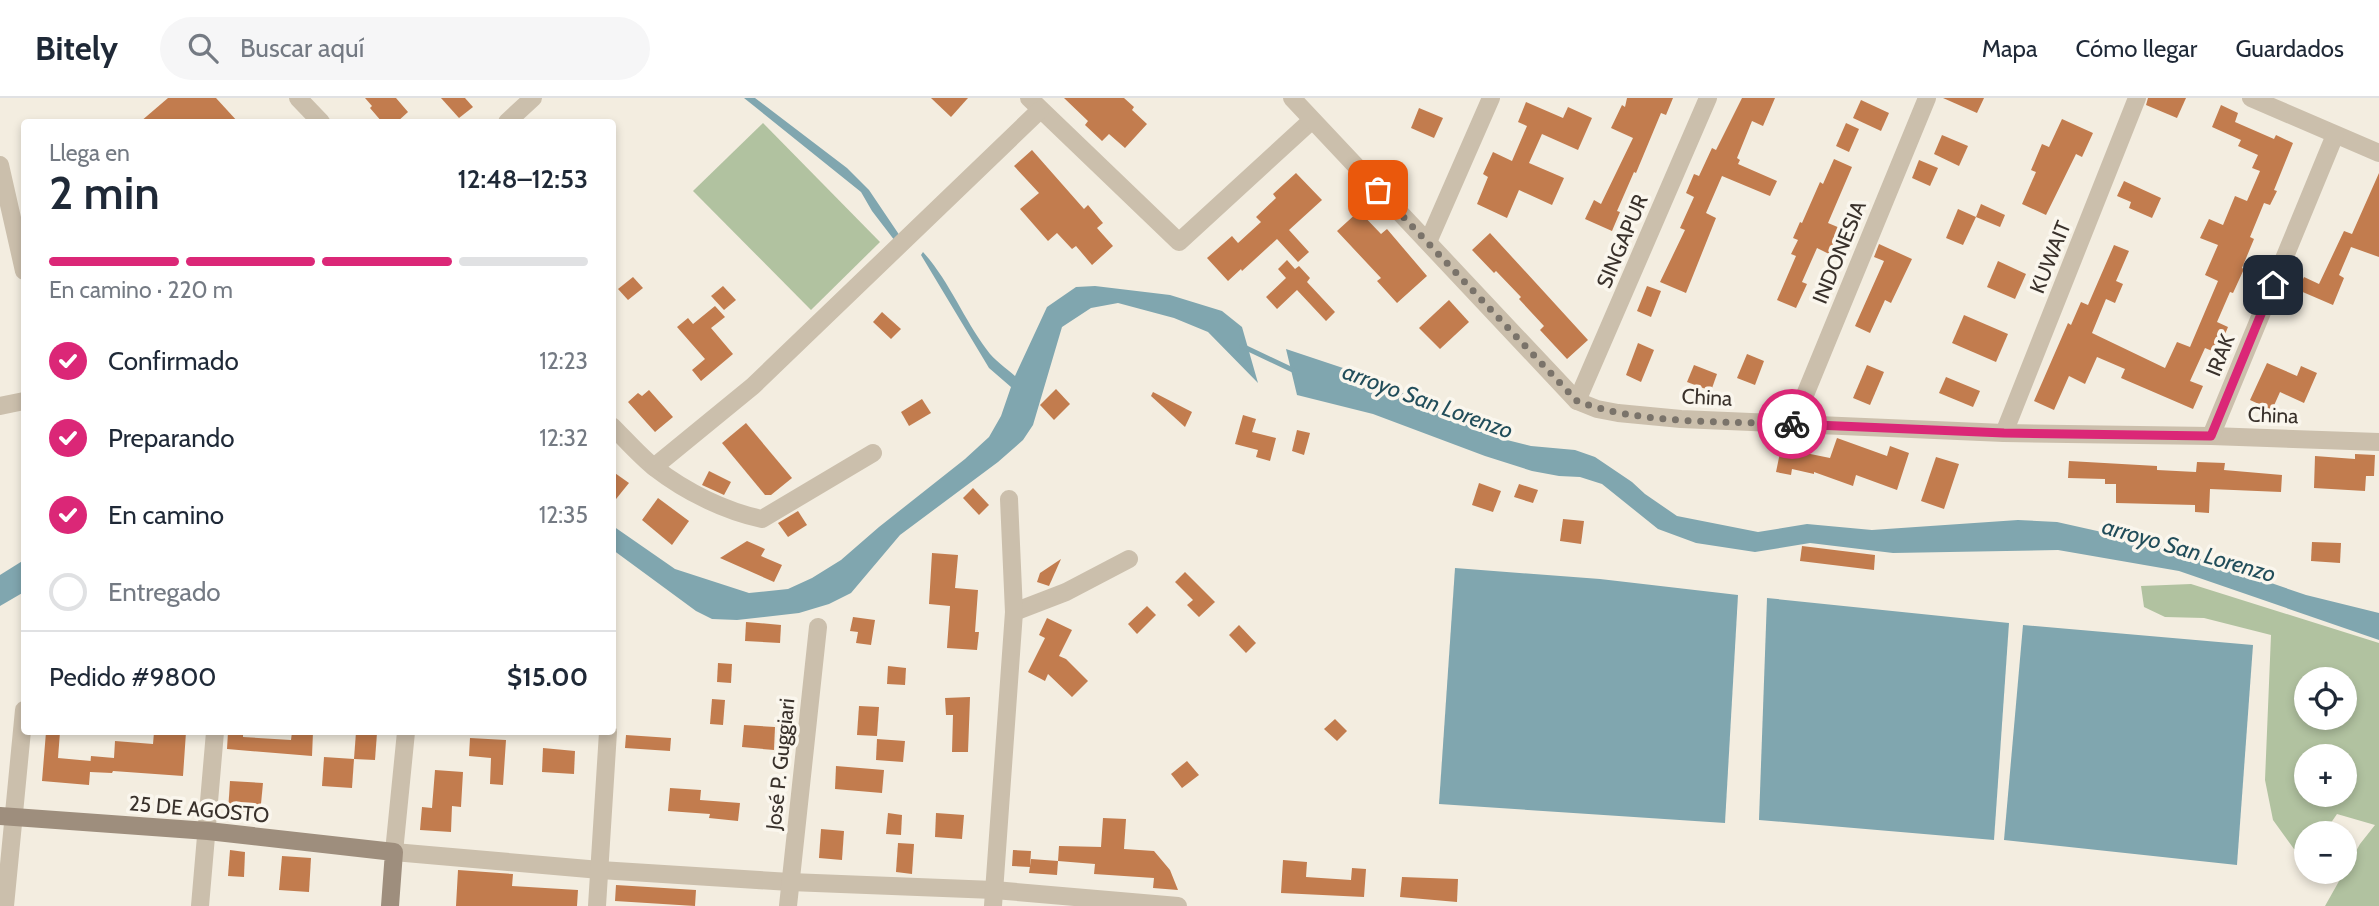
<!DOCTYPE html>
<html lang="es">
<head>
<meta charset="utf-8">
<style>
	:root { --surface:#fff; --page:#f6f6f7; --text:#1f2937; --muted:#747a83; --line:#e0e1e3; --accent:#db2777 }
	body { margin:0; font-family:Cabin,sans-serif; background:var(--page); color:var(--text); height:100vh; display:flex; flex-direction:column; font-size:26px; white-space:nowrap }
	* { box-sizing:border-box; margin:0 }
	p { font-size:23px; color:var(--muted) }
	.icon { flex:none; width:38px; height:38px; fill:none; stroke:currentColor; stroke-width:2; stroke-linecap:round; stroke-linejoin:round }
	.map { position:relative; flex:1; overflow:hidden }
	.sheet { position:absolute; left:21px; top:21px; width:595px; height:616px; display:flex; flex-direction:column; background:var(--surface); border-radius:7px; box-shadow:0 4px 10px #0003 }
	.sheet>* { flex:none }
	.buttons { position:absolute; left:2294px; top:569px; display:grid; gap:14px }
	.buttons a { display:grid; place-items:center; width:63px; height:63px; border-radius:50%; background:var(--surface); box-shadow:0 4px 10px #0003; font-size:35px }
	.pin { position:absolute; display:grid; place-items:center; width:60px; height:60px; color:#fff; margin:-30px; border-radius:14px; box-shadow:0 4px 10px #0006 }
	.courier { position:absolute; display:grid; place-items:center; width:70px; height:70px; margin:-35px; border:5px solid #db2777; border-radius:50%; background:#fff; color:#222; box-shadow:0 2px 9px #0007 }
	.headline em { font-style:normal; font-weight:600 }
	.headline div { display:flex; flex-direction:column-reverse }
	.headline { display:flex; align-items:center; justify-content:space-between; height:119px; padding:0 28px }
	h1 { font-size:46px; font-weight:600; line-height:52px }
	.bar { display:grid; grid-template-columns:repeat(4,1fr); gap:10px 7px; align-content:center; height:84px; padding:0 28px }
	.bar i { height:9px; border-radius:5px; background:var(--line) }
	.bar .selected { background:var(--accent) }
	.bar p { grid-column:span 4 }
	.line { display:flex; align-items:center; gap:18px; padding:0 28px; border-top:2px solid var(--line) }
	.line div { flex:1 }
	ol { padding:0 28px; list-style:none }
	li { display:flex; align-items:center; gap:21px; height:77px }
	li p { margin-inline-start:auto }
	li .icon { padding:7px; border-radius:50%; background:var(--accent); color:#fff; stroke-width:4 }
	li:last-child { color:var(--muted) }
	li i { width:38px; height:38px; border:4px solid var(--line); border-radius:50% }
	header { display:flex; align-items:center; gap:42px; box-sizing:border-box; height:98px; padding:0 35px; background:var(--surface); border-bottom:2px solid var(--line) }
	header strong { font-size:33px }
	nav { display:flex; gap:38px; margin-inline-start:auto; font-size:24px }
	.search { width:490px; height:63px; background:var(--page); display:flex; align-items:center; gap:18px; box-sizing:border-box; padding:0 24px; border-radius:38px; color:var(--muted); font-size:26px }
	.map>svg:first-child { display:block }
	.green { fill:#b1c2a0; fill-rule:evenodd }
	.water { fill:#80a6af }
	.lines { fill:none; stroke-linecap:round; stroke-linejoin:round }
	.stream { stroke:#80a6af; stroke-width:5 }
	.building { fill:#c27c4e }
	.minor { stroke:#cbbfac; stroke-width:18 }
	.tertiary { stroke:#cbbfac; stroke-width:18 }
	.secondary { stroke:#9e8e7d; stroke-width:18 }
	.done { stroke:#7a736a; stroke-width:7; stroke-dasharray:0 12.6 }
	.route { stroke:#db2777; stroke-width:9 }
	.labels { text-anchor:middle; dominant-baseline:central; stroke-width:7; stroke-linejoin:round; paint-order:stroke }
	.street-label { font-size:21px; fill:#39312b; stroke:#faf6ed }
	.water-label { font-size:23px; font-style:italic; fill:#214d5a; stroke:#faf6ed }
</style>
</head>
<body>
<header>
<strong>Bitely</strong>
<div class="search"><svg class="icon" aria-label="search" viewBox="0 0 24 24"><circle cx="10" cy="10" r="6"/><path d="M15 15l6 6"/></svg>Buscar aquí</div>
<nav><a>Mapa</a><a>Cómo llegar</a><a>Guardados</a></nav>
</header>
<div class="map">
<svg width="2379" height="808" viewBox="0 0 2379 808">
	<rect width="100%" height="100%" fill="#f3ede0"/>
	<g class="green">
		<path d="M763,25L880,144L811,212L693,93Z"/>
		<path d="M2191,486L2379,545V808H2325L2360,746L2375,727L2337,716L2324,735H2306V751H2294L2273,722L2265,682L2271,537L2204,520L2165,519L2144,509L2141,488ZM2306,581H2345V620H2306ZM2306,658H2345V696H2306Z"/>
	</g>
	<g class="water">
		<path d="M744,0H755L847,70L869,92L900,138L895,143L872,113L861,94Z"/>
		<path d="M923,154C950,184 963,220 987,252C994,262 1006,270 1015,278L1047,209L1076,189L1095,188L1170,197L1222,213L1242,229L1258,285L1208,234L1174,220L1118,205L1091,210L1062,229L1033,327L1023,342L998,364L900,437L851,495L829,506L799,515L737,522L712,521L696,513L613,452V428L675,471L749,495L788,491L812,480L841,462L879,429L965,361L989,339L1001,318L1011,289L989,270L983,260L921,157Z"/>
		<path d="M1286,251L1361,276L1499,340L1531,348L1575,352L1595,359L1632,384L1645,396L1677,418L1758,434L1807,426L1872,432L2018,422L2057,424L2160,447L2306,497L2379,515V542L2179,473L2058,452L1893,455L1810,445L1755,454L1696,445L1658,431L1602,386L1580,379L1559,378L1532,373L1485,358L1373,316L1297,297Z"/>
		<path d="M24,462V494L0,508V477Z"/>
		<path d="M1455,470L1600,481L1738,497L1725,725L1439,706Z"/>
		<path d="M1767,500L2009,525L1994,742L1759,722Z"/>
		<path d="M2023,527L2253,547L2237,767L2004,742Z"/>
	</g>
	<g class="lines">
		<path class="stream" d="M1242,248L1297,274"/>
	</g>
	<g class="building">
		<path d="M168,0H216L238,24H140Z"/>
		<path d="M365,0H396L408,14L397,24H382L370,10L372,8Z"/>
		<path d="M441,0H465L473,9L459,20Z"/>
		<path d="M931,0H968L951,19Z"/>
		<path d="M1064,0H1124L1134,9L1132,12L1147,26L1125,50L1109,36L1102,43L1085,27L1088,23Z"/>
		<path d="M1627,0H1673L1666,17L1661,15L1636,75L1634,74L1617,113L1620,114L1612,133L1585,121L1594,102L1601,106L1633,40L1611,30L1622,7L1625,9Z"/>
		<path d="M1742,0H1775L1763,28L1752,23L1737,60L1740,62L1738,66L1777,83L1770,98L1722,78L1706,115L1716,120L1686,195L1660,184L1685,132L1680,130L1694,99L1686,95L1694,76L1699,78L1712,50L1716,52Z"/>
		<path d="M1943,0H1984L1977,15Z"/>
		<path d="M2148,0H2186L2177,20L2146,7Z"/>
		<path d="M1861,2L1889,15L1881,33L1853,20Z"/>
		<path d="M1526,4L1563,20L1568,9L1592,20L1578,52L1542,36L1529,65L1564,80L1552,107L1519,92L1507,120L1477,106L1488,79L1483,76L1493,54L1512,63L1527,28L1518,24Z"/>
		<path d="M2221,7L2238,15L2235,24L2274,41L2276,37L2293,45L2274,92L2277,93L2270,107L2264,105L2250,139L2254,141L2242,170L2244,171L2233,195L2230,194L2217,224L2228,229L2217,255L2205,250L2190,283L2203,288L2193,311L2121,280L2125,271L2097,259L2085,286L2069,278L2054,312L2034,303L2068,225L2071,227L2081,204L2088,207L2114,147L2129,153L2116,183L2123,186L2115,205L2106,201L2092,235L2165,270L2177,244L2190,249L2218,183L2205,177L2218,147L2200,140L2209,121L2223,127L2235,98L2247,103L2260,73L2252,70L2258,57L2238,48L2241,42L2212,29Z"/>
		<path d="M1419,10L1443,20L1434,40L1411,30Z"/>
		<path d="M2062,21L2093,35L2082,59L2076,56L2046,117L2022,106L2036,74L2031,72L2042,46L2049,49Z"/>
		<path d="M1846,25L1859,31L1849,54L1836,48Z"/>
		<path d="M1942,37L1968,48L1959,68L1934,56Z"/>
		<path d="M1032,52L1084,111L1088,107L1103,125L1097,130L1113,148L1092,167L1076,148L1072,151L1057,135L1048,143L1020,111L1039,95L1014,68Z"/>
		<path d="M1834,61L1852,69L1828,125L1840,130L1829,156L1817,150L1802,184L1807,186L1796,210L1777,202L1796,158L1791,156L1798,142L1793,140L1800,124L1802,125L1820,84L1823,86Z"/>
		<path d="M1919,62L1938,70L1930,88L1912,80Z"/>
		<path d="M1296,75L1322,102L1289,132L1309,154L1298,164L1277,141L1242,173L1241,171L1228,183L1207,160L1232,138L1238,145L1261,124L1256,119L1276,100L1273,96Z"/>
		<path d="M2379,75V159L2351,149L2339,177L2344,180L2333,207L2298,192L2304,179L2319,186L2344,133L2352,136Z"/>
		<path d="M2124,83L2161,100L2152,120L2129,110L2131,104L2117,98Z"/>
		<path d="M1981,106L2005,117L2000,129L1976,119Z"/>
		<path d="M1958,111L1976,119L1963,147L1946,140Z"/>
		<path d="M1359,113L1381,136L1387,131L1427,178L1397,205L1377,183L1381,180L1337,133Z"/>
		<path d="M1490,135L1588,242L1567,261L1540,232L1544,228L1519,201L1521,199L1496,173L1494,175L1472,152Z"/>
		<path d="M1879,146L1912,161L1891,205L1885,202L1870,235L1855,228L1884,163L1874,159Z"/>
		<path d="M1287,162L1295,171L1299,168L1310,180L1307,184L1335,214L1326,223L1297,192L1277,211L1266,199L1286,180L1278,171Z"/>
		<path d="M1998,163L2026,176L2015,201L1987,189Z"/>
		<path d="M633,179L643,190L628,202L618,191Z"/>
		<path d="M723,188L736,202L724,212L711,198Z"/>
		<path d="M1647,188L1661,193L1651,219L1637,213Z"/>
		<path d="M1449,202L1469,224L1440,251L1419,230Z"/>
		<path d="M715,208L725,219L711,230L733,256L701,283L692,272L705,261L677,229L688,220L693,226Z"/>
		<path d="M882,214L901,231L891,241L873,224Z"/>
		<path d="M1964,217L2008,236L1996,264L1952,245Z"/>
		<path d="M1638,245L1654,252L1641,284L1626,277Z"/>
		<path d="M1747,256L1764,263L1755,287L1737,280Z"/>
		<path d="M2267,265L2297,278L2301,268L2317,275L2304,305L2280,294L2272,312L2250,302Z"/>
		<path d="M1694,267L1717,276L1711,293L1687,284Z"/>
		<path d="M1867,267L1884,274L1870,307L1853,300Z"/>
		<path d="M1946,279L1980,293L1973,309L1939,295Z"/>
		<path d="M1056,291L1070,306L1054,322L1040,307Z"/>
		<path d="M649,292L673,319L655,334L628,304L638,295L642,298Z"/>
		<path d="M1153,294L1192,314L1185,329L1151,298Z"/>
		<path d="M922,301L931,315L909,328L901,314Z"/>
		<path d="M1243,317L1256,321L1252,334L1276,340L1270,363L1256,359L1258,352L1235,346Z"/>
		<path d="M746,325L792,380L771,397H765L722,345Z"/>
		<path d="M1297,332L1310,335L1304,357L1292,353Z"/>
		<path d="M1837,340L1887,358L1890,348L1909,355L1897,392L1856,377L1853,388L1814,374V376L1792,371L1791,377L1776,374L1781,350L1830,360Z"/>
		<path d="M2355,356L2375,357L2374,378H2366L2365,393L2314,390L2315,358L2355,361Z"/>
		<path d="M1936,359L1959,366L1944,411L1921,403Z"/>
		<path d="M2069,363L2157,368V372L2196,374L2197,364L2225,365L2224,372L2282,377L2281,394L2210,391L2209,415L2195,414V407L2116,405V386H2105V381L2068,380Z"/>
		<path d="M612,373L629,385L612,406Z"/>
		<path d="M709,373L731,384L724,397L702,387Z"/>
		<path d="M1479,385L1501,393L1493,414L1472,407Z"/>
		<path d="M1519,386L1538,392L1533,405L1514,399Z"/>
		<path d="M973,390L989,407L979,417L963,400Z"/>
		<path d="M658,400L689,423L672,447L642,422Z"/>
		<path d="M798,413L807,427L788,439L778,425Z"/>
		<path d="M1563,421L1584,423L1581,446L1560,443Z"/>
		<path d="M747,443L765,451L761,458L782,467L774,484L720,460Z"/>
		<path d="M2312,444L2341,445L2340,465L2311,463Z"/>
		<path d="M1802,448L1875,457L1874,472L1800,463Z"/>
		<path d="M932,455L958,457L955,490L978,492L975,534H979L977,552L947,550L950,508L929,506Z"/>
		<path d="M1061,461L1049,488L1037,484L1040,475Z"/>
		<path d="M1185,474L1215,504L1199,519L1187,507L1193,502L1175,484Z"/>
		<path d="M1147,508L1156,517L1137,536L1128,526Z"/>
		<path d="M853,519L875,522L871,547L856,545L858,534L850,533Z"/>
		<path d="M1047,520L1072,532L1059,558L1066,561L1088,583L1072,599L1048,576L1045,583L1028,574L1045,540L1039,537Z"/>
		<path d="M746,524L781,527L780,545L745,543Z"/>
		<path d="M1239,527L1256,545L1246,555L1229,537Z"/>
		<path d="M718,565L732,566L731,585L717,584Z"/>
		<path d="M888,568L906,570L905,587L887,586Z"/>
		<path d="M970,599L968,654H952L953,617H946L945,600Z"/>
		<path d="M712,601L725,602L723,627L710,626Z"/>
		<path d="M859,608L879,609L877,638L857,637Z"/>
		<path d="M1335,621L1347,633L1337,643L1324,631Z"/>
		<path d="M744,627L775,629L774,652L742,649Z"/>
		<path d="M46,634H60L58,660L91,663L90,669L91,658L114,660L115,643L153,646L154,634H186L183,678L113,673L112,675L90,674L89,687L42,683Z"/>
		<path d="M228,634H243V639L291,642L292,634H313L312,658L227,651Z"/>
		<path d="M356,634L377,635L375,662L354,661Z"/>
		<path d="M626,637L671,640L670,653L625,650Z"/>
		<path d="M470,640L506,642L503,687L490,686L491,660L469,658Z"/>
		<path d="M877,641L905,643L903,664L876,662Z"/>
		<path d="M543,650L575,653L574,676L542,674Z"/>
		<path d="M324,659L354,661L352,690L322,688Z"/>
		<path d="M1187,663L1199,677L1182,690L1171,676Z"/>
		<path d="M836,668L884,672L882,695L835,691Z"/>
		<path d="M435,672L463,674L461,709L452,708L451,734L420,732L422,709L432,710Z"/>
		<path d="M230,683L263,685L260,716L228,714Z"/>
		<path d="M670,690L701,692L700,702L740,705L738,723L709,720L710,716L668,713Z"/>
		<path d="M888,715L902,717L901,737L886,736Z"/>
		<path d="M936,715L964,717L962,741L935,739Z"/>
		<path d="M1103,720L1126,721L1124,751L1154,753L1170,772L1178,792L1153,790L1154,780L1094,776L1095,766L1058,763L1059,748L1101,749Z"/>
		<path d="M821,731L844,733L842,762L819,760Z"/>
		<path d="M898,745L914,746L912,776L896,774Z"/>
		<path d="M230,752L245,754L244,779L228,778Z"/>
		<path d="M1013,752L1031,753L1030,769L1012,768Z"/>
		<path d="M282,758L311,760L309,794L279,792Z"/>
		<path d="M1031,761L1058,763L1057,777L1029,775Z"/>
		<path d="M1283,762L1307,764L1306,779L1351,782L1352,770L1366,771L1364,799L1281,795Z"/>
		<path d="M458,772L513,776L512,788L578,792L577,808H456Z"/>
		<path d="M1402,779L1458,781L1457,804L1400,799Z"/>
		<path d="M616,787L696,792L695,808L615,803Z"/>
	</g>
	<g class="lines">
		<g class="minor">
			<path d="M1029,0L1179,144L1311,23"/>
			<path d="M1292,0L1577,303L1597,311L1618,315L1681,321L2004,335L2211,338L2379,344"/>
			<path d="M2251,0L2379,55"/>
			<path d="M507,24L533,0"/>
			<path d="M0,67L24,173"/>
			<path d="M1428,144L1491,0"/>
			<path d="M1577,303L1708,0"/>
			<path d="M0,308L24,303"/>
			<path d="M1793,326L1927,0"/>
			<path d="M612,328C626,342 640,358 655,370C686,394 725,413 762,421L873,355"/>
			<path d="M2004,335L2137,0"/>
			<path d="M2211,338L2335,37"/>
			<path d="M654,369L753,288L1040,12"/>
			<path d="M1014,514L1066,494L1129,461"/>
			<path d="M394,754L600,772L790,784L994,792L1178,808"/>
			<path d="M5,808L24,612"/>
			<path d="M200,808L215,634"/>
			<path d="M597,808L608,634"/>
			<path d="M788,808L818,529"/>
			<path d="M993,808L1014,514L1009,401"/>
		</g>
		<g class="tertiary">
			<path d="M298,0L321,24"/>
			<path d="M394,754L406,634"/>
		</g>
		<path class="secondary" d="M0,718L208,733L394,754L390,808"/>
	</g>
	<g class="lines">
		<path class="done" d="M1378,92L1577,303C1640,327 1725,323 1792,326"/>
		<path class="route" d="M1792,326L2004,335L2211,338L2273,187"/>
	</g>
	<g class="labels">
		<g class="street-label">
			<text transform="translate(1622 143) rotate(-67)">SINGAPUR</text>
			<text transform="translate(1839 154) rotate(-68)">INDONESIA</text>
			<text transform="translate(2050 159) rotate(-68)">KUWAIT</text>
			<text transform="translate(2220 257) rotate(-68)">IRAK</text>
			<text transform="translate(1707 299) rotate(3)">China</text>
			<text transform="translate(2273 317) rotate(2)">China</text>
			<text transform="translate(780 666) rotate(-84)">José P. Guggiari</text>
			<text transform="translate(199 711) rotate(5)">25 DE AGOSTO</text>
		</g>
		<g class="water-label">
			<text transform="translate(1428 303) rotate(20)">arroyo San Lorenzo</text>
			<text transform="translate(2189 452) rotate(16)">arroyo San Lorenzo</text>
		</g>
	</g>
</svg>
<div class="buttons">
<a><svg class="icon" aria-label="locate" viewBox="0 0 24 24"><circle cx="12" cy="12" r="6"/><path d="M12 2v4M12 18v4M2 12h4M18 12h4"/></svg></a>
<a>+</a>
<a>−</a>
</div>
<div class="pin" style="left:1378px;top:92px;background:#ea580c"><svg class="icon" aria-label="bag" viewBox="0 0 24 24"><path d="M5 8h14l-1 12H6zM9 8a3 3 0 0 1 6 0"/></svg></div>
<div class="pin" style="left:2273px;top:187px;background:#1f2937"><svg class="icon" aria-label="home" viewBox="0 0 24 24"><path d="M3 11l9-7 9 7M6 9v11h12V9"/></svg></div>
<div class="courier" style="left:1792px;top:326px"><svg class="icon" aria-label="bike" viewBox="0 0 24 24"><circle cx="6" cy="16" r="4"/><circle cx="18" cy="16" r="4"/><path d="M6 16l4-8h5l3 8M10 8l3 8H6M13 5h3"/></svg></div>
<section class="sheet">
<div class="headline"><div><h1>2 min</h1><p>Llega en</p></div><em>12:48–12:53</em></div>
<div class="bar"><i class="selected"></i><i class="selected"></i><i class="selected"></i><i></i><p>En camino · 220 m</p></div>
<ol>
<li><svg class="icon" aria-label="check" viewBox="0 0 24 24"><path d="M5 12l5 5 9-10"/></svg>Confirmado<p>12:23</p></li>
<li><svg class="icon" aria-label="check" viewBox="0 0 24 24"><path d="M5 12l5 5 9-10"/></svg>Preparando<p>12:32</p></li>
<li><svg class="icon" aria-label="check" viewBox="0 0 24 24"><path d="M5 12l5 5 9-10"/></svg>En camino<p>12:35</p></li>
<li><i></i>Entregado</li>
</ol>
<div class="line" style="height:91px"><div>Pedido #9800</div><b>$15.00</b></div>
</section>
</div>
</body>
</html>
